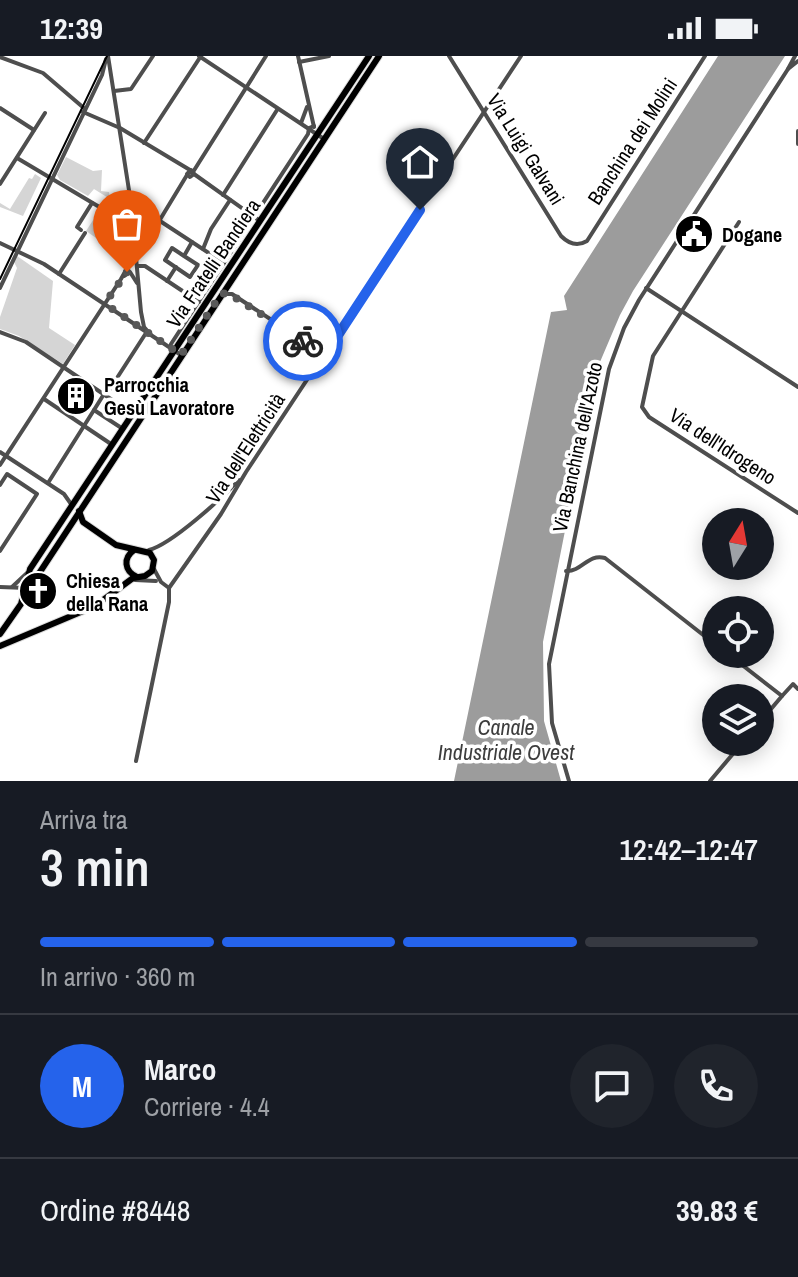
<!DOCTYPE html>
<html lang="it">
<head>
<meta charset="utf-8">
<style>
	:root { --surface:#171b24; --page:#20242c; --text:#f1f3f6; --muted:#9ea1a6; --line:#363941; --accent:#2563eb }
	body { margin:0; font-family:"Archivo Narrow",sans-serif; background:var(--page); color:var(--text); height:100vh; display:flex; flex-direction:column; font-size:30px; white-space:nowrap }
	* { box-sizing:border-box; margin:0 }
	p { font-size:26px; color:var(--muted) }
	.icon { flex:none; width:44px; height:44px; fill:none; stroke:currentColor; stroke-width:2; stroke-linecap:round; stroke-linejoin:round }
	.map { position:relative; height:725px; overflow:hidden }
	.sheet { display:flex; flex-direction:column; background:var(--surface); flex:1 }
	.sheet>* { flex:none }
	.needle { width:52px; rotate:11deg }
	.fabs { position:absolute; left:702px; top:452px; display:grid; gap:16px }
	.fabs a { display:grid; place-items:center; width:72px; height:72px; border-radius:50%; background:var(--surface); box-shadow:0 4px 20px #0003; font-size:40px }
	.pin { position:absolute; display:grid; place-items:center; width:68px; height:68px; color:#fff; margin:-82px -34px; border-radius:50% 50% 50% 0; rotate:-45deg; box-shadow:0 0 8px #0007 }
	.pin .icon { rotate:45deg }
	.courier { position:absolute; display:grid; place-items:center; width:80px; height:80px; margin:-40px; border:6px solid #2563eb; border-radius:50%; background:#fff; color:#222; box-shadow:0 2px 10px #0007 }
	.overview em { font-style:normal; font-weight:600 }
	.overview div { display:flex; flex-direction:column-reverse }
	.overview { display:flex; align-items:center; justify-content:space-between; height:136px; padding:0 40px }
	h1 { font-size:52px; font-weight:600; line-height:60px }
	.bar { display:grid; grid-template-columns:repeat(4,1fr); gap:12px 8px; align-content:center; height:96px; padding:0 40px }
	.bar i { height:10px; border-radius:6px; background:var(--line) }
	.bar .selected { background:var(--accent) }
	.bar p { grid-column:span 4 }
	.line { display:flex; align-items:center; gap:20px; padding:0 40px; border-top:2px solid var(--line) }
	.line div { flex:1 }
	.round { display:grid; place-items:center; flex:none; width:84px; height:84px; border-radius:42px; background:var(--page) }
	.status { display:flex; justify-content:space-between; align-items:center; height:56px; padding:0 40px; background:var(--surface); direction:ltr }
	.status svg { height:22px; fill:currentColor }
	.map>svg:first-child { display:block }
	.green { fill:#d5d5d5 }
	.water { fill:#9c9c9c }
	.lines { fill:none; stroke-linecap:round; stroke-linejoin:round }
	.major-casing { stroke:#dbdbdb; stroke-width:8 }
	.minor { stroke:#4e4e4e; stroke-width:4 }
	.major { stroke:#000; stroke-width:6 }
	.tram { stroke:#000; stroke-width:2 }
	.done { stroke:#595959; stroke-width:8; stroke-dasharray:0 14.4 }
	.route { stroke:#2563eb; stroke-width:10 }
	.labels { text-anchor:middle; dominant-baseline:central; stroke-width:7; stroke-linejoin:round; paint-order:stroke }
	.street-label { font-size:20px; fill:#000; stroke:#fff }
	.poi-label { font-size:20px; font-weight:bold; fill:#000; stroke:#fff; text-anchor:start }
	.water-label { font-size:22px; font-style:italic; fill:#3d3d3d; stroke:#fff }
</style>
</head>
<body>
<div class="status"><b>12:39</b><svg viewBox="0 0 49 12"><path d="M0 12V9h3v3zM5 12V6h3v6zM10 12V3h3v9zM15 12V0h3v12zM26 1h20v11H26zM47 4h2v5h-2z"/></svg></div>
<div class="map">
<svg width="798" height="725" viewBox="0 0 798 725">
	<rect width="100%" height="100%" fill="#fff"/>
	<g class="green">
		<path d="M66,101L93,115L102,114L101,135L109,136L110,143L94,133L88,140L60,124L57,119Z"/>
		<path d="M35,118L41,122L23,160L0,151V147L10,153L29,122L32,123Z"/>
		<path d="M99,155L129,175L130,178L110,182L108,177L102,186L86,175Z"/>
		<path d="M17,200L53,225L49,272L75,289L63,308L19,280L0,273V261L17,212L14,206Z"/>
	</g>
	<path class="water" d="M718,0H785L633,235L620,259L597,313L543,586L544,665L561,725H454L551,256L567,254L564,240Z"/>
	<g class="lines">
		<defs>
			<g id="major">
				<path d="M134,494C123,502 124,515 137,521"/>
				<path d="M26,532L38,519L379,0"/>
				<path d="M0,578L21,548L30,513L369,0"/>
				<path d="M0,590L95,550L133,522L145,520L152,515L154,504L150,497L116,489L83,466L79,455"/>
			</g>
		</defs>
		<use href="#major" class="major-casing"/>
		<g class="minor">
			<path d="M108,0L131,147L141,256L144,271L151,279"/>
			<path d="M199,0L324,83"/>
			<path d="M298,0L314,71"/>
			<path d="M449,0L561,180C568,187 577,191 587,185L705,0"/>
			<path d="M795,0L788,13L798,5"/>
			<path d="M0,1L43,17L85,53"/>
			<path d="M299,6L329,0"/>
			<path d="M114,35L131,33L153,0"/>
			<path d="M0,52L34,74"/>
			<path d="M83,56L120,72L190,114"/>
			<path d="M301,67L307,51"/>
			<path d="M798,75V88"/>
			<path d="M144,87L201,0"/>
			<path d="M17,102L133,171"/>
			<path d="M191,114L194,118L190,121L187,118Z"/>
			<path d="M193,116L266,0"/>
			<path d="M194,118L260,165"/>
			<path d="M0,128L45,57"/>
			<path d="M223,139L277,54"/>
			<path d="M160,165L224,207"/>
			<path d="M739,166L653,300L642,351L649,361L798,457"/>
			<path d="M81,174L77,171L92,147"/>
			<path d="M0,187L44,208L181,299"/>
			<path d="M203,193L211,173L230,144"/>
			<path d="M136,198L141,195L187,119"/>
			<path d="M184,200L198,209L190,221L165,204L172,192L184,200L192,186"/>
			<path d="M137,210H145L199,246"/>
			<path d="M59,218L85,177"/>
			<path d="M124,220L130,216L137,227"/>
			<path d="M167,225L176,211"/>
			<path d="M0,232L102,19L106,3"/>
			<path d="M646,232L798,331"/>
			<path d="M223,238H232L325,299"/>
			<path d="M0,276L26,286L133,358"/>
			<path d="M171,288L308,78L309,72L314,70"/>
			<path d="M104,338L94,354L123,373"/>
			<path d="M106,339L146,277"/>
			<path d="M44,343L111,388"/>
			<path d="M0,396L64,438L71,448"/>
			<path d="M0,409L121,223L131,205L134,191"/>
			<path d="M48,427L94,354"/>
			<path d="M0,429L7,418L37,438L0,495"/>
			<path d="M149,494C172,488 222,442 239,424"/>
			<path d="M154,513L161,526L169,532"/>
			<path d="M566,515C582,516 588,497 605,502L716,589"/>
			<path d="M135,524L156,525"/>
			<path d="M0,531L26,532"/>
			<path d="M12,531L27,517"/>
			<path d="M728,598L782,640L760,666"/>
			<path d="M782,640L793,628L798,633"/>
			<path d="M136,705L169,546V532L221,458L246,416L521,0"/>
			<path d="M569,725L552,667L549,608L609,313L624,272L639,244L788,13"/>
			<path d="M710,725L743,686"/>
		</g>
		<use href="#major" class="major"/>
		<path class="tram" d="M0,223L107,0"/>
	</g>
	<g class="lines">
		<path class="done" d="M127,216L110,240L111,252L181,299L221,238L228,237L303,285"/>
		<path class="route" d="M303,285L325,299L420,154"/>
	</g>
	<defs>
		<symbol id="civic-disc" viewBox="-11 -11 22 22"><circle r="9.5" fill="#000" stroke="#fff"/><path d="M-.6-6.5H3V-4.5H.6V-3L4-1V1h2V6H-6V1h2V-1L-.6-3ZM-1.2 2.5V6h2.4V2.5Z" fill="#fff"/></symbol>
		<symbol id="building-disc" viewBox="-11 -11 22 22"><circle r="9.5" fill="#000" stroke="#fff"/><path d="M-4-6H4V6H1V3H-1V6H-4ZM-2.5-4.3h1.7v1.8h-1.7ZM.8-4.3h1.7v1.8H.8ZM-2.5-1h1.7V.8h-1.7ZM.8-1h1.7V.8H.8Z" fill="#fff"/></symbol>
		<symbol id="church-disc" viewBox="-11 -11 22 22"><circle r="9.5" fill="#000" stroke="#fff"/><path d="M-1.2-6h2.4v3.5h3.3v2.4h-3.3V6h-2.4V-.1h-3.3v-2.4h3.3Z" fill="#fff"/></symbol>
	</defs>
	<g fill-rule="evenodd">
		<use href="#civic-disc" x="672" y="156" width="44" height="44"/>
		<use href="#building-disc" x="54" y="318" width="44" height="44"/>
		<use href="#church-disc" x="16" y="513" width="44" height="44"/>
	</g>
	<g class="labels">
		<g class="street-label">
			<text transform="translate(632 85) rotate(-57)">Banchina dei Molini</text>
			<text transform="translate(526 93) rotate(58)">Via Luigi Galvani</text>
			<text transform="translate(213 207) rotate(-56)">Via Fratelli Bandiera</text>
			<text transform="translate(723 390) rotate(33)">Via dell'Idrogeno</text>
			<text transform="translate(577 391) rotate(-78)">Via Banchina dell'Azoto</text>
			<text transform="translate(245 392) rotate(-57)">Via dell'Elettricità</text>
		</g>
		<g class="poi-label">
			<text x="722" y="178">Dogane</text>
			<text x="104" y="328">Parrocchia<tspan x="104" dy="23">Gesù Lavoratore</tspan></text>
			<text x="66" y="524">Chiesa<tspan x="66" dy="23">della Rana</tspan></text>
		</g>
		<g class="water-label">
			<text x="506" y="671">Canale<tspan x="506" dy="25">Industriale Ovest</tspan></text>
		</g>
	</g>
</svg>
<div class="fabs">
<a><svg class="needle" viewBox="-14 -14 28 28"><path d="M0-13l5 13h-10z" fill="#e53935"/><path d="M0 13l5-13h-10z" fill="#9ea1a6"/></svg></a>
<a><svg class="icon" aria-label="locate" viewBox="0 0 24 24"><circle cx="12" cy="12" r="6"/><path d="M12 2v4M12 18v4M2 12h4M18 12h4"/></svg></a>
<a><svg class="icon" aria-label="layers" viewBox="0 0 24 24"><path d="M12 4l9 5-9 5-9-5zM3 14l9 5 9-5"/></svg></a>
</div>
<div class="pin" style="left:127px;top:216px;background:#ea580c"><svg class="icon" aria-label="bag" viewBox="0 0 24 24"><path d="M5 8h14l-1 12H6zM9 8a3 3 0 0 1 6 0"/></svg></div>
<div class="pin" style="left:420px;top:154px;background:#1f2937"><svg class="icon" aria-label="home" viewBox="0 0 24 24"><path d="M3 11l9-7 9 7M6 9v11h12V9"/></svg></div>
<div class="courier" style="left:303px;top:285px"><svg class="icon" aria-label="bike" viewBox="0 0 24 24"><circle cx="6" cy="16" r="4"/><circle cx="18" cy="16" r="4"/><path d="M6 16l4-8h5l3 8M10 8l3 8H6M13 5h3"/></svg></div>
</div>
<section class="sheet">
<div class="overview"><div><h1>3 min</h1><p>Arriva tra</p></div><em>12:42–12:47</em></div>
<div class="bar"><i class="selected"></i><i class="selected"></i><i class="selected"></i><i></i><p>In arrivo · 360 m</p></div>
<div class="line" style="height:144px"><b class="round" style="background:var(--accent);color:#fff">M</b><div><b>Marco</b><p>Corriere · 4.4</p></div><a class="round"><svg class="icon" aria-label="chat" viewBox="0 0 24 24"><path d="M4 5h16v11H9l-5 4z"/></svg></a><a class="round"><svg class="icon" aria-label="phone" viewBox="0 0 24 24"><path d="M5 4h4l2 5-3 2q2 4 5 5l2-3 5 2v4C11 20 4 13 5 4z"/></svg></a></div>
<div class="line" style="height:104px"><div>Ordine #8448</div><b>39.83 €</b></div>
</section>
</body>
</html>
